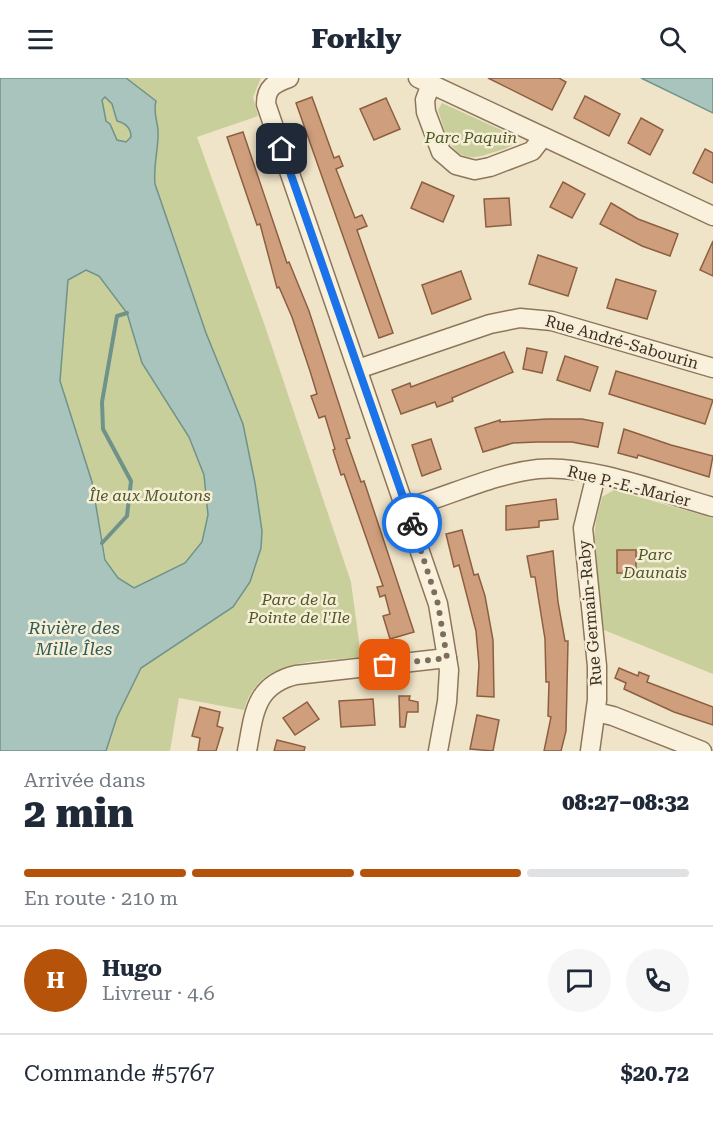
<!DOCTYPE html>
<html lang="fr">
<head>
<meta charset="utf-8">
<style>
	:root { --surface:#fff; --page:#f6f6f7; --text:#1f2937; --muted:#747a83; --line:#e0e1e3; --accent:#b45309 }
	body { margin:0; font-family:"Roboto Serif",serif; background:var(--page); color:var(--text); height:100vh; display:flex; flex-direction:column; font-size:22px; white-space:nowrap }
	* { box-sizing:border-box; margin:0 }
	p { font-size:20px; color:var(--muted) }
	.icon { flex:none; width:33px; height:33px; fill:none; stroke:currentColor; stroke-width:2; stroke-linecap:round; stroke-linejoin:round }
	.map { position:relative; height:673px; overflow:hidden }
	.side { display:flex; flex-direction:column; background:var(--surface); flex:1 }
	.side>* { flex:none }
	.pin { position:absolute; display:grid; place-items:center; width:51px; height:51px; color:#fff; margin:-26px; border-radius:12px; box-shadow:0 3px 9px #0006 }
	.courier { position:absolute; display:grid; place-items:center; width:60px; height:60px; margin:-30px; border:4px solid #1a73e8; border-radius:50%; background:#fff; color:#222; box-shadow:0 2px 8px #0007 }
	.overview em { font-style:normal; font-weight:800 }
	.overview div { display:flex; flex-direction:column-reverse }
	.overview { display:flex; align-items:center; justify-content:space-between; height:102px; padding:0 24px }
	h1 { font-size:39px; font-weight:800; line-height:45px }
	.bar { display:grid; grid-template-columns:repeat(4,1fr); gap:9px 6px; align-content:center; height:72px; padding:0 24px }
	.bar i { height:8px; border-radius:4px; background:var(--line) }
	.bar .active { background:var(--accent) }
	.bar p { grid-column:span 4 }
	.line { display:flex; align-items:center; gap:15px; padding:0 24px; border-top:2px solid var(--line) }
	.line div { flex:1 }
	.round { display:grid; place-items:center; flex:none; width:63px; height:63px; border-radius:32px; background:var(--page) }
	header { display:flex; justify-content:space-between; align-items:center; height:78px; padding:0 24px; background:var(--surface); font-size:27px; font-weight:800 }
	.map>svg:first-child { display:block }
	.green { fill:#c9cf9b }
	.water { fill:#a9c4bc; stroke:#6f938a; stroke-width:1.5; fill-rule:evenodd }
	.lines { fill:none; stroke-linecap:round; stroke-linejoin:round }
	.stream { stroke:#6f938a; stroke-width:4 }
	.building { fill:#cf9f7d; stroke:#8d5f41; stroke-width:1.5 }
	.minor-casing { stroke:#8d765c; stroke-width:21 }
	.minor { stroke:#faf1dc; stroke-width:18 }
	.done { stroke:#7c6e5b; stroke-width:6; stroke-dasharray:0 10.8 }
	.route { stroke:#1a73e8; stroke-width:8 }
	.labels { text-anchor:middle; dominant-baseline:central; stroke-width:5; stroke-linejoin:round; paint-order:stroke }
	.park-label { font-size:16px; font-style:italic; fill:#4d5a26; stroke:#f7eed8 }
	.street-label { font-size:16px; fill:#3d2e20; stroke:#f7eed8 }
	.water-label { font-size:18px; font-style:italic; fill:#2f5d5a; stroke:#f7eed8 }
</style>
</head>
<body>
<header><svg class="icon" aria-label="menu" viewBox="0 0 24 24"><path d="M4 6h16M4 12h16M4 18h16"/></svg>Forkly<svg class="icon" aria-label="search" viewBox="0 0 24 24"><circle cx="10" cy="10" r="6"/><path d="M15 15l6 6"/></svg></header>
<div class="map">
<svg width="713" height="673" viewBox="0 0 713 673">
	<rect width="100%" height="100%" fill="#f0e4c8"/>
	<g class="green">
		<path d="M126,0H261L253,19L258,38L197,59L265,248L351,504L361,579C317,584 258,579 244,632L179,620L170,673H106L117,639L141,590L233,529L250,504L261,470L262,453L255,405L243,346L206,255L155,106C153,87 159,70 158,52C157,41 153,34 156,23Z"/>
		<path d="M105,19L112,26L117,43C125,45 131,50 131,59L126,64L117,62L110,46L106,44L102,22Z"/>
		<path d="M442,25L512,57L514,66C507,71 497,73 488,76C452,89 447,59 438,32Z"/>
		<path d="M86,192L99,198L127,235L142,285L189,359L204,397L208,437L202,464L185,485L134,511L118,500L106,482L92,404L60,303L68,202Z"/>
		<path d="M614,412L713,440V596L604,552L593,469L596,442L602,419Z"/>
	</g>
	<g class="water">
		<path d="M0,0H126L156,23C153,34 157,41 158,52C159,70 153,87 155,106L206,255L243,346L255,405L262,453L261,470L250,504L233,529L141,590L117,639L106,673H0ZM105,19L112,26L117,43C125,45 131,50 131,59L126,64L117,62L110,46L106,43L102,22ZM86,192L99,198L127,235L142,285L189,359L204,397L208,437L202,464L185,485L134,510L118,500L105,482L92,404L60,303L68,202Z"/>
		<path d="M641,0H713V35Z"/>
	</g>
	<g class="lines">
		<path class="stream" d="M102,465L127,438L131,403L103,351L102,324L117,238L127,235"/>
	</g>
	<g class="building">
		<path d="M488,0H559L566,4L552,32Z"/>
		<path d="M585,18L620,36L609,58L574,40Z"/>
		<path d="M312,19L334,80L339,78L343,88L336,91L355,140L362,137L367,148L357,152L393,255L379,260L296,25Z"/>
		<path d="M386,20L400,51L374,62L360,31Z"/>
		<path d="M641,40L663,52L650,77L628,65Z"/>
		<path d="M243,54L287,185L289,184L309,233L350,360L346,361L361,404L364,403L414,554L390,561L383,538L390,536L385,517L380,519L377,509L383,508L344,396L341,397L333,372L335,371L325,338L319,340L311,318L317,316L310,293L292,239L279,209L277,210L260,146L257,147L227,59Z"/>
		<path d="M705,71L713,75V105L693,95Z"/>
		<path d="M422,104L454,118L443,144L411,130Z"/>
		<path d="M563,104L585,116L572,140L550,129Z"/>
		<path d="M509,120L511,147L486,149L484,121Z"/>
		<path d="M611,125L638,141L678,156L670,178L642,168L600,146Z"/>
		<path d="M713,163V198L700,192Z"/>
		<path d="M538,177L577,190L568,218L529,206Z"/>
		<path d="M461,193L471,221L432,236L422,207Z"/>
		<path d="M616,201L656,213L647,241L607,230Z"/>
		<path d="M527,270L547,274L542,295L523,291Z"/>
		<path d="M504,274L513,294L452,320L453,323L437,329L435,324L401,336L392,312L410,305L411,309Z"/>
		<path d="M565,278L598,289L590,313L557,302Z"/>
		<path d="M616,293L713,322L705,346L609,316Z"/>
		<path d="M547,341H582L603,345L598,369L572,364H537L513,365L483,374L475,350L500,342V344Z"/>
		<path d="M624,351L671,367L713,378L709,399L638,377L637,380L618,375Z"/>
		<path d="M431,361L441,391L422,398L412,367Z"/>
		<path d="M556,421L558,441L539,443V449L506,452V428Z"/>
		<path d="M462,452L474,497L478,496L485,518L493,562L494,619L477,618L479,587L476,553L459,487L454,489L446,456Z"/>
		<rect x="617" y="472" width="19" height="23"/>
		<path d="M553,473L558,524L565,563H568L566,653L561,673H544L551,639L548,638L549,604H546L545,561L535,499H531L527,478Z"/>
		<path d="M619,590L638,598L639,594L649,598L647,604L713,629V647L674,634L624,611L626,605L615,600Z"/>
		<path d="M399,618H410L409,622L418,624V634H407L405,649H400Z"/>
		<path d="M373,621L375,647L341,649L339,623Z"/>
		<path d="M307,624L319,641L295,657L283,640Z"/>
		<path d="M200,629L220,634L217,648L223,650L216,673H198L200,660L192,658Z"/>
		<path d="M477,637L499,642L493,673L470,671Z"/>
		<path d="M277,662L305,669L304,673H274Z"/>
	</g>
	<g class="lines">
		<defs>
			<g id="minor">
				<path d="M289,0C275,5 266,9 266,26L438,526L449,592L447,624L438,673"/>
				<path d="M418,0L713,138"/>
				<path d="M431,6L425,22L426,34L441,74L456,87L475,92L490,89L532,73L543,59"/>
				<path d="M358,291L490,246L520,240L552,243L713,290"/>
				<path d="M406,430C450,418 493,396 538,391C589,386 663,415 713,429"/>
				<path d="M596,634L613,638L702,673"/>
				<path d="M247,673C254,637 254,607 296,597L447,580"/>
				<path d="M590,673L597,622V588L583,450L596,397"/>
			</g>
		</defs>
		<use href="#minor" class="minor-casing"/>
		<use href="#minor" class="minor"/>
	</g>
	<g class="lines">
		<path class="done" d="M385,587L447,580L438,526L412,445"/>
		<path class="route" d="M282,71L412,445"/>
	</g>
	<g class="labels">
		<g class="park-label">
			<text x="471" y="59">Parc Paquin</text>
			<text x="150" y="417">Île aux Moutons</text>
			<text x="655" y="476">Parc<tspan x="655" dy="18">Daunais</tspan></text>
			<text x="299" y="521">Parc de la<tspan x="299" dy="18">Pointe de l'Ile</tspan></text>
		</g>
		<g class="street-label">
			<text transform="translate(622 264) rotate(16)">Rue André-Sabourin</text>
			<text transform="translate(629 408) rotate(14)">Rue P.-E.-Marier</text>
			<text transform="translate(590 535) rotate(-95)">Rue Germain-Raby</text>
		</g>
		<g class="water-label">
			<text x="74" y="549">Rivière des<tspan x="74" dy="21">Mille Îles</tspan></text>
		</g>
	</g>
</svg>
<div class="pin" style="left:385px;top:587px;background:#ea580c"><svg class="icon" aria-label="bag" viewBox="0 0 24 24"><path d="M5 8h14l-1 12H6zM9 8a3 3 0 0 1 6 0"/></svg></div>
<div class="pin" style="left:282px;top:71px;background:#1f2937"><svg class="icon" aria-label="home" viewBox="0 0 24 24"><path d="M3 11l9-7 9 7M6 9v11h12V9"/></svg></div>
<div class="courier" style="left:412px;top:445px"><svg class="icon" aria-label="bike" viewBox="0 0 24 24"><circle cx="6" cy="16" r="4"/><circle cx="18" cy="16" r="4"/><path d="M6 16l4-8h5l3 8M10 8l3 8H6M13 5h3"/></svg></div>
</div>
<section class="side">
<div class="overview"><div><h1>2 min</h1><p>Arrivée dans</p></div><em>08:27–08:32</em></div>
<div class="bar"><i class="active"></i><i class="active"></i><i class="active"></i><i></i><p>En route · 210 m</p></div>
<div class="line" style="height:108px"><b class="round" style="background:var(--accent);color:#fff">H</b><div><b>Hugo</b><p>Livreur · 4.6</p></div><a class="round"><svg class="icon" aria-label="chat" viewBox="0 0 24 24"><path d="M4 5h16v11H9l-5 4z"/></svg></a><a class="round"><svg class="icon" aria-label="phone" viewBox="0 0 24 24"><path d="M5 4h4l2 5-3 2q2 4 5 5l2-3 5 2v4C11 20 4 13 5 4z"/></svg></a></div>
<div class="line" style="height:78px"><div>Commande #5767</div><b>$20.72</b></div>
</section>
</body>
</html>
